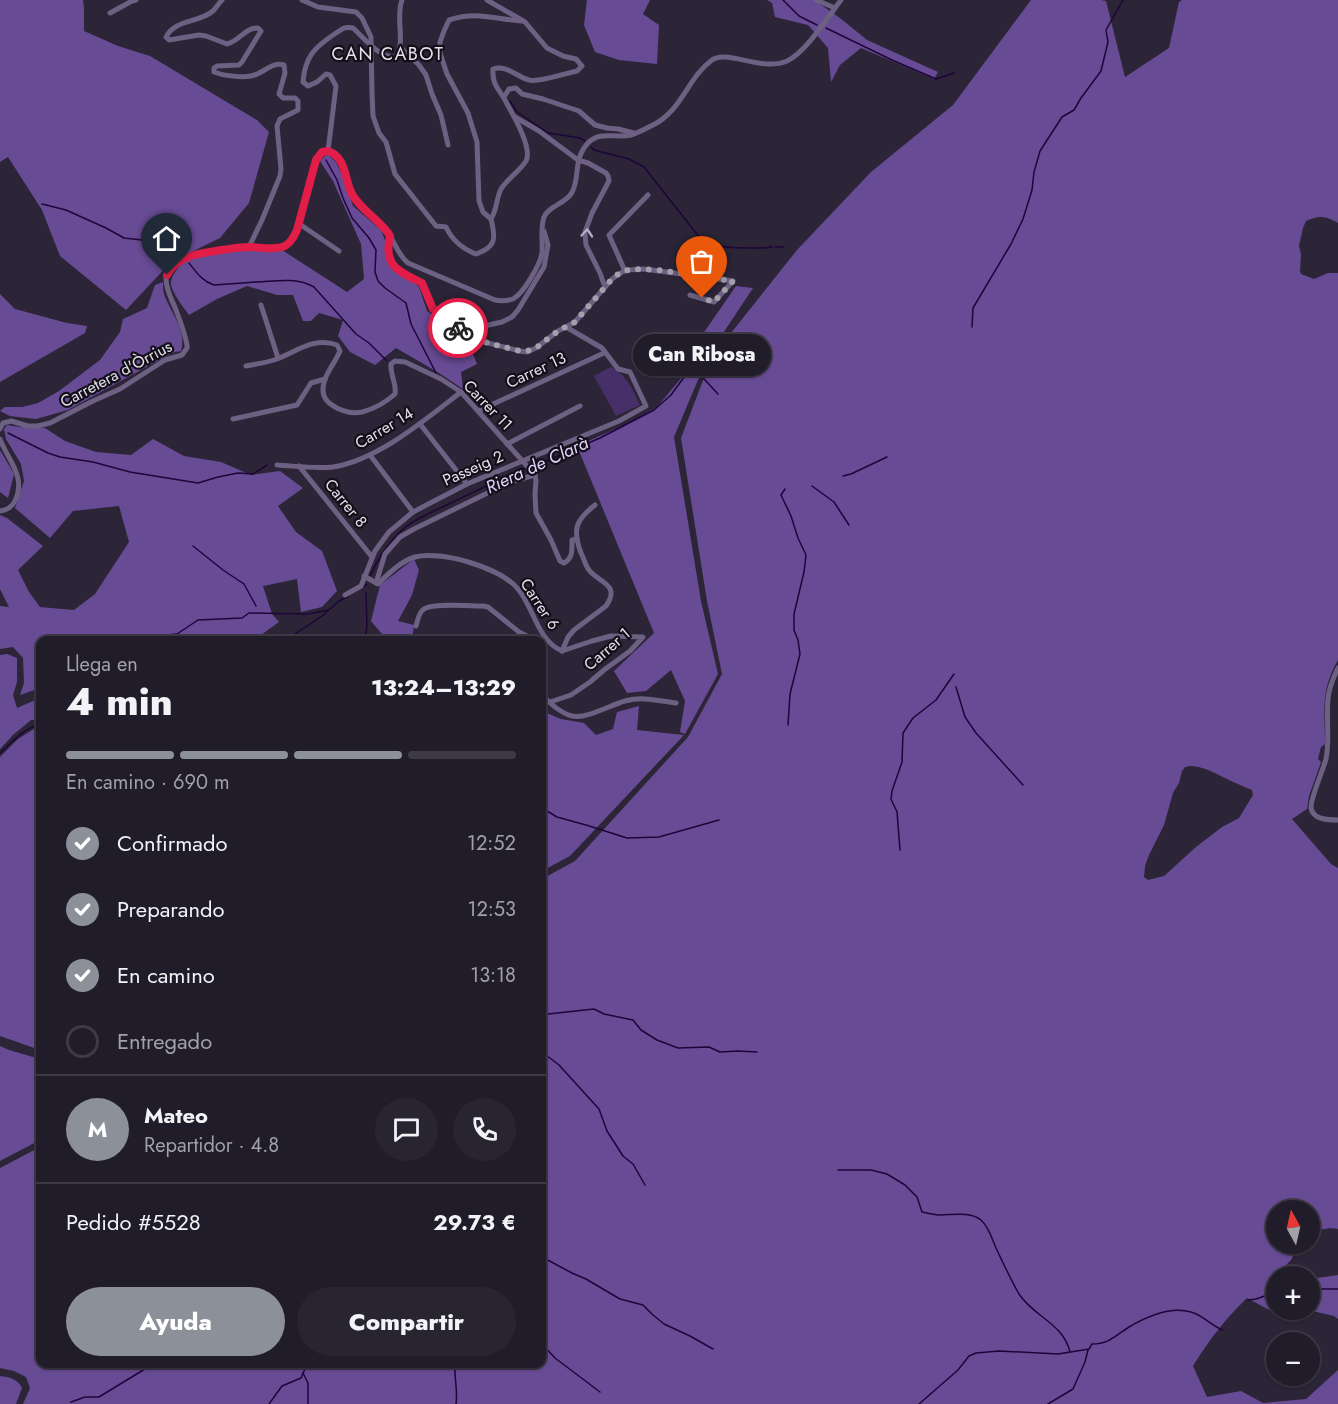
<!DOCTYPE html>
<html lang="es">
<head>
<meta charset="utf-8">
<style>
	:root { --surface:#201c29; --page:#282531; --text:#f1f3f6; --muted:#a2a1a8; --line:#3d3a46; --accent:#8c9099 }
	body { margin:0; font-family:Jost,sans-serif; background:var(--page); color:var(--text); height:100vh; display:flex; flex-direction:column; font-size:22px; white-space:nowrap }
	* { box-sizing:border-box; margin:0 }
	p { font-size:20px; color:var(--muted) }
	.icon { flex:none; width:33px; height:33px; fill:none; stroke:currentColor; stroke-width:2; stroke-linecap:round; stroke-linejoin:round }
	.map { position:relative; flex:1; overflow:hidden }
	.details { position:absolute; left:36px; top:636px; width:510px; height:732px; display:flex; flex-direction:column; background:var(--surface); border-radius:12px; box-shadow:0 2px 4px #0004,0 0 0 2px var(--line) }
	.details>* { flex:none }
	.needle { width:39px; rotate:352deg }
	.buttons { position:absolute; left:1266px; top:1200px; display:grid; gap:12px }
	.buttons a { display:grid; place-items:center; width:54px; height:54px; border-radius:50%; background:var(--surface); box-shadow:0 2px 4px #0004,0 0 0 2px var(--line); font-size:30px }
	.pin { position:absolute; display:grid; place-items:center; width:51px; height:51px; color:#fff; margin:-62px -26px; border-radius:50% 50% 50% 0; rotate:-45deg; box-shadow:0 0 6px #0007 }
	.pin .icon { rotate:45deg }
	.courier { position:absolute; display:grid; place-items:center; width:60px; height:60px; margin:-30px; border:4px solid #e11d48; border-radius:50%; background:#fff; color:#222; box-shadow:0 2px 8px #0007 }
	.bubble { position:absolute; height:42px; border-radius:21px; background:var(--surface); box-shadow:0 2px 4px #0004,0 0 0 2px var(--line); font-size:20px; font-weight:800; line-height:42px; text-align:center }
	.head em { font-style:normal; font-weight:800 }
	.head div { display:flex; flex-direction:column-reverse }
	.head { display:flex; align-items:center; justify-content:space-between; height:102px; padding:0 30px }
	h1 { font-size:39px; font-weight:800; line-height:45px }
	.bar { display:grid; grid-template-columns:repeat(4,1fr); gap:9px 6px; align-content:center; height:72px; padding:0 30px }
	.bar i { height:8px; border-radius:4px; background:var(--line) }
	.bar .selected { background:var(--accent) }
	.bar p { grid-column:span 4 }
	.line { display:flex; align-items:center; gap:15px; padding:0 30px; border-top:2px solid var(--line) }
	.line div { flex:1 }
	.round { display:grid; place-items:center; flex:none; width:63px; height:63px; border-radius:32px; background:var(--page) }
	ol { padding:0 30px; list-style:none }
	li { display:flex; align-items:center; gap:18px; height:66px }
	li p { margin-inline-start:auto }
	li .icon { padding:6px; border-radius:50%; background:var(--accent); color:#fff; stroke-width:4 }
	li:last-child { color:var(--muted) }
	li i { width:33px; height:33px; border:3px solid var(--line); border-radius:50% }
	.button { display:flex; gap:12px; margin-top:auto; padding:12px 30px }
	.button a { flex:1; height:69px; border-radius:36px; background:var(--accent); color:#fff; font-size:24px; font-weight:800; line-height:69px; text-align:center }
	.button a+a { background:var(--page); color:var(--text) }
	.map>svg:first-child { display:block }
	.green { fill:#473069 }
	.forest { fill:#684b95; fill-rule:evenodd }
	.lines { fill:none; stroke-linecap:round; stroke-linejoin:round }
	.stream { stroke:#1e0539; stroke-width:1.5 }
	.minor { stroke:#6c6182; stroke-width:5 }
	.oneway { stroke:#b3adc2 }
	.done { stroke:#a39fad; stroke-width:6; stroke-dasharray:0 10.8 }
	.route { stroke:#e11d48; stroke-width:8 }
	.labels { text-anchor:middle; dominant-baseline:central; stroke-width:4.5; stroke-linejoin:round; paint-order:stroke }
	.street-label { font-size:16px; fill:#e3e0ec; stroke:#120f18 }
	.neighbourhood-label { font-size:18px; letter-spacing:1.5px; fill:#e3e0ec; stroke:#120f18 }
	.water-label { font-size:18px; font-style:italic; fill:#e0d2fc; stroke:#120f18 }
</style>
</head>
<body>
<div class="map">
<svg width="1338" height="1404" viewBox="0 0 1338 1404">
	<rect width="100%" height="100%" fill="#2b2537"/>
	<path class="green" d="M611,367C628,377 632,388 640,405L616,416L594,376Z"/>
	<g class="forest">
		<path d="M0,0H83L84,8V31L118,46L150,56L257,120L269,132L249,203L220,238L171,262L126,310L60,256L42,210L8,157L0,162Z"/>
		<path d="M587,0H650L643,14L659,25L657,64L619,60L595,52L584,25Z"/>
		<path d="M767,0H814L840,18L867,40L938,72L934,79L861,48L840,65L831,82L828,48L808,25L775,17L772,3Z"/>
		<path d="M1031,0H1101L1106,1L1125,77L1169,48L1179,2L1182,0H1338V223C1325,216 1320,215 1306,221L1303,228L1299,246L1301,254L1300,271L1301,274L1314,279L1328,273H1338V660C1320,691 1325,711 1325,744L1321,747L1318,759L1321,762L1309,796L1307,809L1292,819L1331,864L1338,868V1229C1329,1227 1318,1230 1310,1233V1210H1276V1244H1299L1291,1260L1284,1267L1282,1276H1276V1310H1310V1279L1338,1275V1319L1334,1316L1308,1310L1275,1313L1247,1298C1226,1318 1208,1341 1193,1366L1207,1397L1241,1391L1263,1403L1306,1399L1338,1370V1404H23L30,1388L26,1377L14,1371L0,1368V1168L40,1147V1364H542V879L575,861L688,737L722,674L707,601L681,438L712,357L797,250L871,172L953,105ZM1191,766C1209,767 1222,778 1238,784C1242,786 1247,788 1252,790L1253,795L1239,818L1222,827L1196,847L1164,876L1148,880L1144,877L1145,866L1149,855L1164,825L1173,793L1179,783L1182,771L1185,767Z"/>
		<path d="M327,154L336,162L345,181L353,206L381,230L388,248L401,271L419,287L427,311L467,339L477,364L461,372L463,389L439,373L396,348L375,365L350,352L338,336L343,320L319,313L311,321H303L293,295H277L247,286L217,299L189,315C184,308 172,293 171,284C170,276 178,269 182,262L204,256L250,249L282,250L347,292L364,279L361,244L333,181L320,161Z"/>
		<path d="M163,282C163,287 163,292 165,297C172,313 187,333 181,351L175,352L148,366L68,410L36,419L10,416L0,411L5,407H22L38,403L59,391L100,360L120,332L123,319L147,308L155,285Z"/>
		<path d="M736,286L753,288L708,356L674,437L701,601L718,674L685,734L680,732L685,701L671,670L646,691L627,693L614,671L654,633L577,446L627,424L657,407L693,364L698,341Z"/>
		<path d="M0,294L15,309L67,323L87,326L85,333L0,382Z"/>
		<path d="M7,425L20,427L45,428L65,441L96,452L131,455L153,439L184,456L221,462L251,475L280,471L303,488L278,506L296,532L322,551L337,591L322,607L301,612L297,579L263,586L272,614L279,622L254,640H40V688L20,695L24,683L23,658L13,647L0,649V606L9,607L0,589V515L7,518L43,546L18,570L29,592L40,607L74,610L95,594L129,542L119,506L73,511L50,538L15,508L24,481L21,464L6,439L4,429Z"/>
		<path d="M0,450L14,474L8,498L0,492Z"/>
		<path d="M414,559L419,570L412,595L398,621L414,625L412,640H387L371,621L380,585Z"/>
		<path d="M7,654L17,658V682L13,695L17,708L40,698V720H31L13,735L0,749V655Z"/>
		<path d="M639,706L637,730L684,735L570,856L542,871V711L561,719L584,723L596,735L613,729L617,712Z"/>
		<path d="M37,727H40V1050L0,1036V757L18,739Z"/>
		<path d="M0,1046L9,1050L40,1059V1140L0,1161Z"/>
		<path d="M0,1376C9,1377 18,1379 22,1388L16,1404H0Z"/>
	</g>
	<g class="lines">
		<g class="stream">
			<path d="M783,0L799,16L817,25"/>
			<path d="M826,28L892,60L936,79L954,73"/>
			<path d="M510,101L517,112L548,133L580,138L585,141"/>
			<path d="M591,147L594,150L629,159L644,167L700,238C701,239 707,244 708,244C716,248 762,249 772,247"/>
			<path d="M326,160L337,180L343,198L352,218L369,238L376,250L375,272L378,281L385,288L406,303L411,324L436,373"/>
			<path d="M42,204L66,210L106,228L124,238L160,242L184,253"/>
			<path d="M775,247H784"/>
			<path d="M189,263C197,273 202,281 214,285C228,284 243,283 257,282C277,281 296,277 314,287L356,334L369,343L387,361"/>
			<path d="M972,327L973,308L1011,244L1023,219L1032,190L1034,172L1040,151L1062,117L1074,110L1081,98L1101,71L1108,42L1106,30L1123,0"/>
			<path d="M692,366L718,394"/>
			<path d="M8,433L48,453L60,457L93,462L130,472L198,483L218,477L238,473L253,474L267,465"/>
			<path d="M532,467L600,438L654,410L671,395L698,358L701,349"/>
			<path d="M843,476L851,474L887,457"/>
			<path d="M812,486L834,502L849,525"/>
			<path d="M785,489L781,495L791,516L798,538L806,555L804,572L794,614V630L798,640L800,654L790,694L788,725"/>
			<path d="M193,546L223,570L244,584L256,606"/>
			<path d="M370,576C378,558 388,543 402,530C414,519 432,512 447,505C473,492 500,479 527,468"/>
			<path d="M363,587L367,584"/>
			<path d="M133,640L140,638L177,634L198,620L242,618L249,613L308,614L329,610"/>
			<path d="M286,640L322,616L339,601L349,596"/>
			<path d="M365,640L367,627L366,593"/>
			<path d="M956,687L965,717L976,733L1023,785"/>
			<path d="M0,753C10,744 26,726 40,725"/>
			<path d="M542,808L557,817L586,825L627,838L659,837L719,820"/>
			<path d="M900,850L897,812L891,799L892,791L902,762L903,733L913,718L936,700L954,674"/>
			<path d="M542,1018L548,1014L594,1009L604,1014L633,1020L641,1030L657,1040L678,1048L709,1047L720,1052L738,1051L757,1052"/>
			<path d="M542,1052L559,1065L599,1109L607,1131L623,1156L633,1164L645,1185"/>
			<path d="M838,1170H871L887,1174L905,1185L917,1197L922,1212C928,1213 934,1215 940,1215C953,1215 970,1211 981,1220C989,1227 992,1239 996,1248C1003,1263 1011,1280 1019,1294C1034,1317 1063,1323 1070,1352"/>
			<path d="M542,1257L572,1273L586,1279L620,1299L643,1305L653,1315L664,1324L690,1336L713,1349"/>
			<path d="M1310,1289H1338"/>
			<path d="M1248,1300L1256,1299L1276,1292"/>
			<path d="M35,1321L40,1310"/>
			<path d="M542,1344L555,1358L600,1392"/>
			<path d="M455,1364C454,1378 458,1390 456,1404"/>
			<path d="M303,1373L308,1383V1404"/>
			<path d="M71,1402L85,1397H99L153,1364"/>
			<path d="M269,1404L282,1386L301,1378L307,1364"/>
			<path d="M919,1404L958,1370L969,1356L976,1353L999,1351L1058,1354L1089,1349L1092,1344C1109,1344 1115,1336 1129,1327C1146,1317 1170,1306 1191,1312C1203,1315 1211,1326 1223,1330"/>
			<path d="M1048,1404L1073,1389L1085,1362L1088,1350"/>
		</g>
		<g class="minor">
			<path d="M222,0C219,3 216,8 213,11C199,23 175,19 166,37L169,40L199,35L206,36L227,44C240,41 244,28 258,28L261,31L242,62L239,65L217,66L214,68V72C224,76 248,79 257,74C267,70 273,62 284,65L285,73L279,94L283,98H295L298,101V110L280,119L277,126L281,169L280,176L262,220L249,247"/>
			<path d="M302,0L318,7L356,12L362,18L371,37L372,94L373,116L379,133L386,142L395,174L436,226L446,227C452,240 463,249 476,254C496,247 496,239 491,219C497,210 496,199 501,189C507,179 519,172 526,161C533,148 513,115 506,102C499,88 492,86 493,69C506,64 517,77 529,80C538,83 567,73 577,71L582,66L576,59L563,56L547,48L525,22L487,0"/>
			<path d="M816,0L835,8"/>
			<path d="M110,13L132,1L136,0"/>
			<path d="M400,47L419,65L426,75L432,94L441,115L448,145"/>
			<path d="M504,97L509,89L516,88L522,94L543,99L579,111L595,125L607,128L618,129L634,133"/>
			<path d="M515,117L539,131L578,160L588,163L606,173L608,176L609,181L592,213L585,232L586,245L600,273L605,287"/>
			<path d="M328,151L336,86L330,75L326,74L317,82L308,86L303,82C305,56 315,47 336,33C342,29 345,26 353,28C365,39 379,58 396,57C406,42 395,18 402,0"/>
			<path d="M491,219L483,212L479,201L477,142L468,113L447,74L440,53V42L444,31L449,20C477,11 493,19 521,21"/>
			<path d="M298,223L339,251"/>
			<path d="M390,238C383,267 401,272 422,283L433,309L462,331L476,340L520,351L527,352L536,348L558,331L575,322L612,279L622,272L628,270L644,269L733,281"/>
			<path d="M625,271L609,235L648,195"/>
			<path d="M690,295L714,302L733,281"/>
			<path d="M261,305L278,358"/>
			<path d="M462,331L502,322L512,317L518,310L544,267L548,245L544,231"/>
			<path d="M246,366C255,364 265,363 274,360C295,353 313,336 337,345L340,351C335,363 323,376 323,389C322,406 348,415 362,412C374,409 386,402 395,394C397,384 390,375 391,364L395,361L405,362L420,369L441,379L461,392L535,475"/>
			<path d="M478,411L604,353"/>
			<path d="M233,419L297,405L311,383L325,379"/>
			<path d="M420,424L467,484"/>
			<path d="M0,429L3,423L11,421L28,426H38L50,423L93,401L120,389L165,360L182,355L187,348V345C185,333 180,321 176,310C172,300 166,290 166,279C168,256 202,253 219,251C229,249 240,247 251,247C261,247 273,250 283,247C291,244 294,237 297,230L314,164C316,159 319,152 326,151C345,148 347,185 353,195C362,210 379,218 388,232C395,243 398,255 408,263L495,300C501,301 507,301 513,299C523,294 540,265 542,253C543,242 540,229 544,217C549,206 564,204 571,194C581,179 572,160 588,143C600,130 616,139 631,135C638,133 645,129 651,126C682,112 687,78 712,60C727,49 761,72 787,61C806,52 828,17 841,0"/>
			<path d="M0,439C7,459 27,477 15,501C12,507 7,510 0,511"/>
			<path d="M507,444L580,406"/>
			<path d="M370,455L413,512"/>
			<path d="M277,465C295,466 315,469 333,467C378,460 426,419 461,392"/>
			<path d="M299,466L372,557"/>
			<path d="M535,475L536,481L535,494L536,513L551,540L560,561L564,563C573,558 572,550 572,540L577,539"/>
			<path d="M364,576L378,584C388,574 401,561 415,557C441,550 501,568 518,589C534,608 537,640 562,651"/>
			<path d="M376,583L385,554L400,537L414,529L510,482L535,475"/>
			<path d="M345,595L361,586L375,551L389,532L413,512L467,484L619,421L646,406L630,372L618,369L602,348L566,327"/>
			<path d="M416,626C418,620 418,613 424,609C434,603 470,606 483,606L488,607L519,632L535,640"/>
			<path d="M562,651L568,637L574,630L606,606C621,584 599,583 589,570C585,565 584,558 581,553C572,529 576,520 595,505"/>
			<path d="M1338,668C1333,678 1329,688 1328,699C1326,719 1330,739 1326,759C1323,770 1310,800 1311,808C1313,820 1329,820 1338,820"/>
			<path d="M542,695C550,703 560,713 572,716C587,719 610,705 625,701C643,696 659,701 676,703"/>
			<path d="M550,702L571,695L590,682L604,670L630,651L643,637L611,636L592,641L562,651"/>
		</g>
	</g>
	<defs><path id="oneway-chevron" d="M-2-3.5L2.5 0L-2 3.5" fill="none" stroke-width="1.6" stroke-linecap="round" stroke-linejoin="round" transform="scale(1.5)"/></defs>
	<use class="oneway" href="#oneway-chevron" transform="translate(587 233) rotate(-85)"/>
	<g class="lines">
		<path class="done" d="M458,328L476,340L520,351H527L536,348L558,331L575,322L612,279L621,272L628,270L635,269L658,270L733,281L714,302L702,298"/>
		<path class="route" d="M167,275C178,254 200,254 221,250C230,249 239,247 249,247C259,247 272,250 282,247C290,245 294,237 297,230L316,160L322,152L328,151C347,158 344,179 352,194C361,211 381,220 390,236C383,267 399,271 422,283L433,309L458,328"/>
	</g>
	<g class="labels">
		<g class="street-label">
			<text transform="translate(536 370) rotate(-25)">Carrer 13</text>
			<text transform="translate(116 374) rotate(-28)">Carretera d'Òrrius</text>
			<text transform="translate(488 405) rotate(46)">Carrer 11</text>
			<text transform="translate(384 428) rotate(-31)">Carrer 14</text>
			<text transform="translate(473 468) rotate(-24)">Passeig 2</text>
			<text transform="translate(346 503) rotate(51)">Carrer 8</text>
			<text transform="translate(540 604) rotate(57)">Carrer 6</text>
			<text transform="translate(607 649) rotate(-41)">Carrer 1</text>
		</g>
		<g class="neighbourhood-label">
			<text x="388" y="54">CAN CABOT</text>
		</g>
		<g class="water-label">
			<text transform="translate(537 465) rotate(-25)">Riera de Clarà</text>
		</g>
	</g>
</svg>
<div class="buttons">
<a><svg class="needle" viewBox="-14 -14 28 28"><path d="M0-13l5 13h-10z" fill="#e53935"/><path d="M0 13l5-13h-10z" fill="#a2a1a8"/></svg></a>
<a>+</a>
<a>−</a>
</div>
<div class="pin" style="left:702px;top:298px;background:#ea580c"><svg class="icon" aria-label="bag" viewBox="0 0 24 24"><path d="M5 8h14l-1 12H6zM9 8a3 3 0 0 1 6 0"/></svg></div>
<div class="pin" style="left:167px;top:275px;background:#1f2937"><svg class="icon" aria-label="home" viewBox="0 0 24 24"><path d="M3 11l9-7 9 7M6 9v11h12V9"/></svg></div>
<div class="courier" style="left:458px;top:328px"><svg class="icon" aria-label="bike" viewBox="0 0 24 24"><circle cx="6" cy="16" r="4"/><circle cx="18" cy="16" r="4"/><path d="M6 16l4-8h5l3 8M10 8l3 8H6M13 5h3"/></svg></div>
<div class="bubble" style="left:633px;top:334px;width:138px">Can Ribosa</div>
<section class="details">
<div class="head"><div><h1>4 min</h1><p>Llega en</p></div><em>13:24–13:29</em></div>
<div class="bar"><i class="selected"></i><i class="selected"></i><i class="selected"></i><i></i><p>En camino · 690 m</p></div>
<ol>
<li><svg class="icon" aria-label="check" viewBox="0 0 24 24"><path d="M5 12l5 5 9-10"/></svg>Confirmado<p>12:52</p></li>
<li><svg class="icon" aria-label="check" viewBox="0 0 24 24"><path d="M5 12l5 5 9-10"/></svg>Preparando<p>12:53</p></li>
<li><svg class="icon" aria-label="check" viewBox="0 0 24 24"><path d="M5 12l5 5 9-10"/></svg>En camino<p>13:18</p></li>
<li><i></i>Entregado</li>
</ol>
<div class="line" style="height:108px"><b class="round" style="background:var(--accent);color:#fff">M</b><div><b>Mateo</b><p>Repartidor · 4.8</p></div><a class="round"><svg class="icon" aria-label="chat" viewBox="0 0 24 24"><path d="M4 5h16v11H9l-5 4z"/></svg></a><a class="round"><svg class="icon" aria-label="phone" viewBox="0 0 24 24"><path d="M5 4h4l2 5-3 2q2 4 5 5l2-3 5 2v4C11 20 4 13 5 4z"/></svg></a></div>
<div class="line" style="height:78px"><div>Pedido #5528</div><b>29.73 €</b></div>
<div class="button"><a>Ayuda</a><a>Compartir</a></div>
</section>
</div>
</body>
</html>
